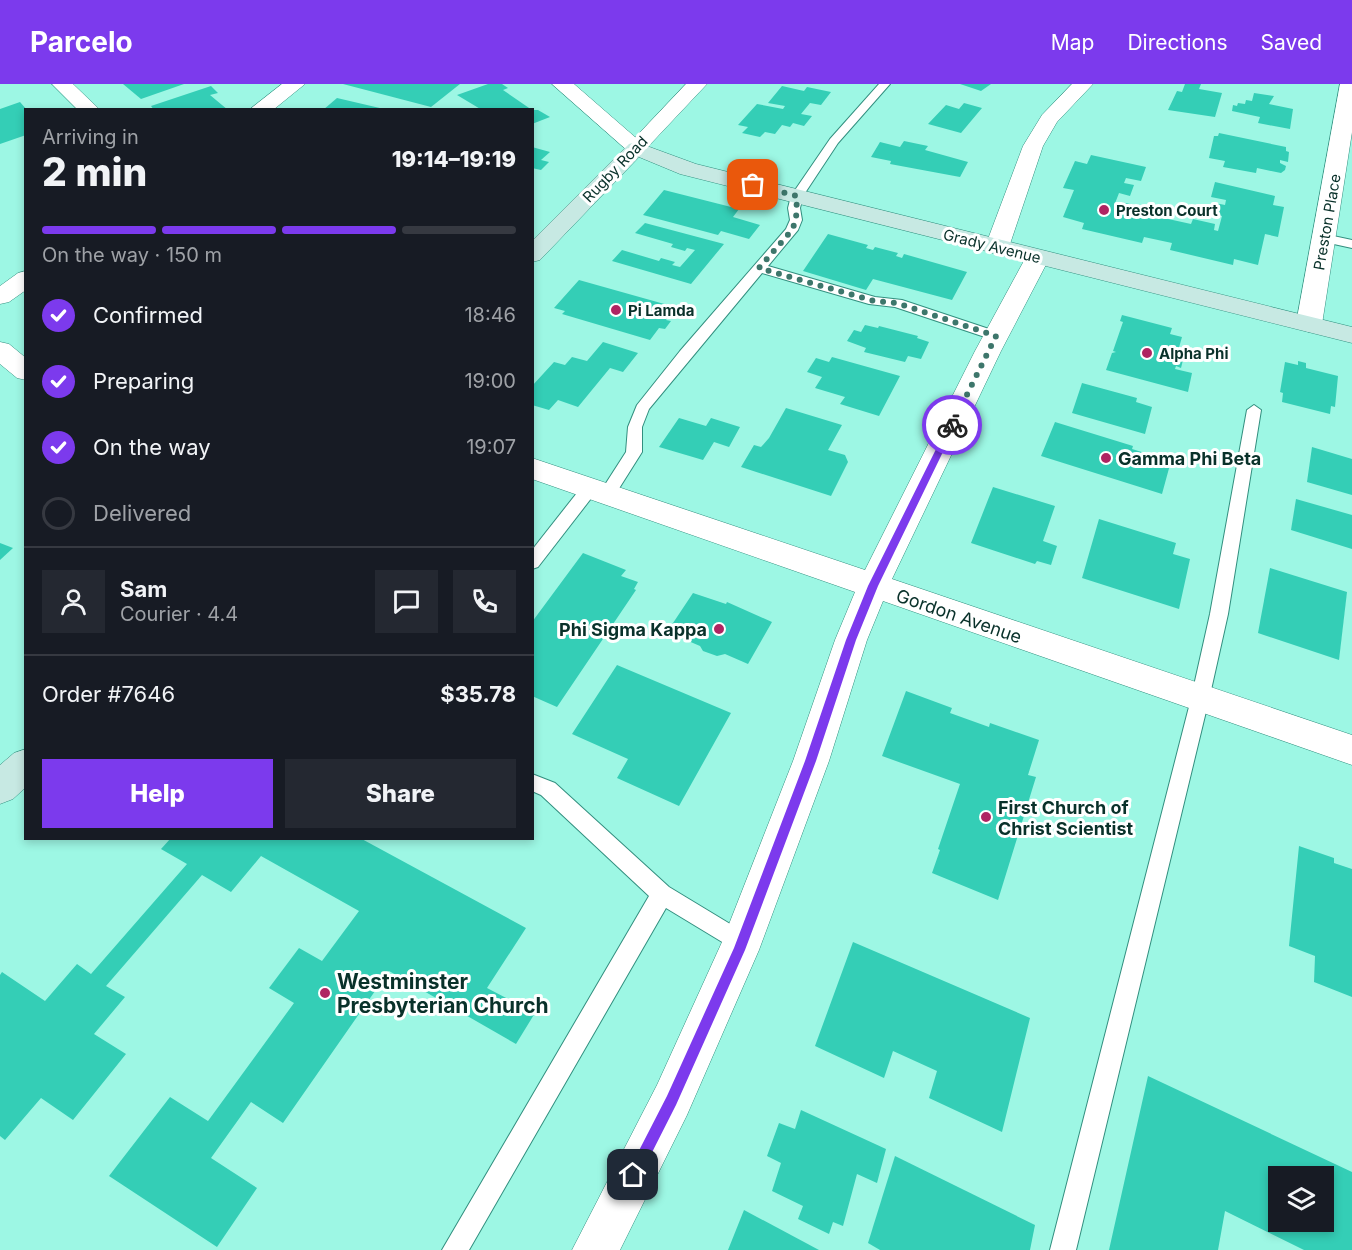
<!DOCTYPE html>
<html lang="en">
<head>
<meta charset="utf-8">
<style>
	:root { --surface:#171b24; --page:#242831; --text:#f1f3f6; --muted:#9ea1a6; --line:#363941; --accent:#7c3aed }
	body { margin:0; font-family:Inter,sans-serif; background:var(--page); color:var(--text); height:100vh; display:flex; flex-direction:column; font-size:22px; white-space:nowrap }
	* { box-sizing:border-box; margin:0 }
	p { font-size:20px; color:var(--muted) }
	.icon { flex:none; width:33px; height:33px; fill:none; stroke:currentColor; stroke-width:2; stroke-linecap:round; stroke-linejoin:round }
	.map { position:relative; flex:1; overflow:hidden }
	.details { position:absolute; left:24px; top:24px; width:510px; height:732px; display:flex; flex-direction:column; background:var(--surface); border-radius:0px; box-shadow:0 3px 9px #0003 }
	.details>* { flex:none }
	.controls { position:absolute; left:1268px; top:1082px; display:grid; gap:12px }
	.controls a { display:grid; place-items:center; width:66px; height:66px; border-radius:0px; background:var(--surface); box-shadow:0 3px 9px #0003; font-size:30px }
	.pin { position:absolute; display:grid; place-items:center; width:51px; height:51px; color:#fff; margin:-26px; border-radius:12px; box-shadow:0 3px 9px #0006 }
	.courier { position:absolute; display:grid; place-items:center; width:60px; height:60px; margin:-30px; border:4px solid #7c3aed; border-radius:50%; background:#fff; color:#222; box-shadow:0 2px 8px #0007 }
	.summary em { font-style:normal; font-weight:800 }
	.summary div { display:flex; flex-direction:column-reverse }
	.summary { display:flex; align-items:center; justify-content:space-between; height:102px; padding:0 18px }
	h1 { font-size:39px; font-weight:800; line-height:45px }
	.bar { display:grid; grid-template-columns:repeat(4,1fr); gap:9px 6px; align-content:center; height:72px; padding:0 18px }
	.bar i { height:8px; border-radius:4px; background:var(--line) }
	.bar .active { background:var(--accent) }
	.bar p { grid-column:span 4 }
	.line { display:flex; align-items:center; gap:15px; padding:0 18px; border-top:2px solid var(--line) }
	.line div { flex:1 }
	.round { display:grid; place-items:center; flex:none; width:63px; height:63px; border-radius:0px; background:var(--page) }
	ol { padding:0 18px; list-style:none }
	li { display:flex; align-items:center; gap:18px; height:66px }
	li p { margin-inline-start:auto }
	li .icon { padding:6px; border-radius:50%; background:var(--accent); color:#fff; stroke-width:4 }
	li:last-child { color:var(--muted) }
	li i { width:33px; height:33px; border:3px solid var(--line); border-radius:50% }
	.cta { display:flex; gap:12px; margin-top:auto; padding:12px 18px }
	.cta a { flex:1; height:69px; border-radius:0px; background:var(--accent); color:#fff; font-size:24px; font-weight:800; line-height:69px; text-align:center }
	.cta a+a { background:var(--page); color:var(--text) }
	header { display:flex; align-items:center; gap:36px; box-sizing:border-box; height:84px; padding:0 30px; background:var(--accent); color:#fff }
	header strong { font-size:28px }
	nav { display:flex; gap:33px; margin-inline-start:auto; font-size:21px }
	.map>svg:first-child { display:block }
	.building { fill:#34ceb6; fill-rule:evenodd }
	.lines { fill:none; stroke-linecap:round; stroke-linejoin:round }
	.service-casing { stroke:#328f7f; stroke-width:2 }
	.minor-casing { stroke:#328f7f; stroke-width:1 }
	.tertiary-casing { stroke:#328f7f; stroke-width:1 }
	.secondary-casing { stroke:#328f7f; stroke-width:1 }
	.service { fill:#fff; fill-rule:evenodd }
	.minor { fill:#fff; fill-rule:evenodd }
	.tertiary { fill:#fff; fill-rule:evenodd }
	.secondary { fill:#c7e9e3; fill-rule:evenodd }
	.route { fill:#7c3aed }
	.done { stroke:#3d766b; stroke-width:6; stroke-dasharray:0 10.8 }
	.poi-dot { fill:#af2462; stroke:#fff; stroke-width:2 }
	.labels { text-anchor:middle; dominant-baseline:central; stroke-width:6; stroke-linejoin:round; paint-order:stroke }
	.far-street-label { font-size:15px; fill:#09312a; stroke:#fff }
	.far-poi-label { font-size:15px; font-weight:bold; fill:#09312a; stroke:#fff; text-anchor:start }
	.poi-label { font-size:18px; font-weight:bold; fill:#09312a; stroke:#fff; text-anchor:start }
	.street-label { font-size:18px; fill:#09312a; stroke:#fff }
	.near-poi-label { font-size:21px; font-weight:bold; fill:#09312a; stroke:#fff; text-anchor:start }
</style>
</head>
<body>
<header>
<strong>Parcelo</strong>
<nav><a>Map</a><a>Directions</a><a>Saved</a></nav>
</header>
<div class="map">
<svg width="1352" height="1166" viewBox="0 0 1352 1166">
	<rect width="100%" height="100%" fill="#9df7e4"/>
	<g class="building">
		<path d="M123,0H184L141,15Z"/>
		<path d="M343,0H460L431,23Z"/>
		<path d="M488,0H502L508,4L503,6L532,26H482L457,11Z"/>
		<path d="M960,0H991L981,7Z"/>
		<path d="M1185,0H1201L1199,5L1222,9L1215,33L1168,26L1177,7L1182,8Z"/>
		<path d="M211,2L218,9L210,11L228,26H154L151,22Z"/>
		<path d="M782,2L804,7L807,3L831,8L821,21L810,19L801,30L812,32L804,42L793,39L790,43L782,41L775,50L765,48L760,53L742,49L748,43L738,41L757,20L783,25L785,22L768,19Z"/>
		<path d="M1254,9L1274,12L1269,20L1293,25L1290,45L1258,39L1260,33L1232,27L1233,21L1237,22L1238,19L1245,20L1246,16L1252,17Z"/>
		<path d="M337,14L384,25V26H323Z"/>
		<path d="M20,18L27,26H26V51L0,60V25Z"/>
		<path d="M964,19L982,24L961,49L928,40L946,21L959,25Z"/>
		<path d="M532,26H538L550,33L532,40Z"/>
		<path d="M1219,49L1286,63V67L1289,68L1288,78L1280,76V79L1286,82L1285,86L1281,89L1257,84L1256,89L1223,83L1225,77L1209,74L1214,52H1218Z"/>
		<path d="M904,57L928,62L925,66L968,78L960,93L890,80L891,77L871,73L880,58L900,63Z"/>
		<path d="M532,63L550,68L541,76L549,78L541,86L532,84Z"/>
		<path d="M1091,71L1146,83L1141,97L1126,94L1124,99L1134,101L1130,112L1119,109L1114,122L1119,124L1121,118L1143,123L1141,129L1191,140L1193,135L1215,140L1214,146L1218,147L1222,132L1211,129L1215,119L1225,121L1226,116L1211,113L1215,98L1275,112L1273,121L1284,123L1278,153L1265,150L1258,181L1234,175L1233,181L1170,166L1172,159L1144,153L1142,159L1082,145L1084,139L1063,133L1074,106L1063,104L1075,77L1087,80Z"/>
		<path d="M664,106L739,125L733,133L760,141L749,155L721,147L718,151L643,131Z"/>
		<path d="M645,139L724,160L691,200L612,177L622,166L659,177L661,174L675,178L672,181L680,183L695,166L687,164L685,167L671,163L673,160L635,149Z"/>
		<path d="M828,150L868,161L866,164L873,166L875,163L898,169L896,172L902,174L904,170L967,188L952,216L873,195L866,206L803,187Z"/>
		<path d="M579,196L675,223L666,236L671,237L665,245L659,244L650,256L562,230L565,227L554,224Z"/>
		<path d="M1122,231L1172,244L1170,250L1182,253L1176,274L1183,276L1181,284L1176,282L1175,285L1192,289L1188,308L1106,286L1112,269L1116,268L1113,267L1123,238L1120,237Z"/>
		<path d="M865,241L878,244L879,242L918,252L917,254L929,258L921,275L908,272L905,278L864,268L866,264L847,257L854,246L861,248Z"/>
		<path d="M603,258L638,269L623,288L610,284L578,323L558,316L549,326L532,321V302L554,278L565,281L572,273L587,277Z"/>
		<path d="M832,273L900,292L879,332L840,320L845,313L815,304L822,293L807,288L816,274L829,278Z"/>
		<path d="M1298,277L1306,279V284L1338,292L1335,323L1331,322L1330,330L1282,318L1283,309L1280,308L1285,278L1298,281Z"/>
		<path d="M1082,299L1137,314L1136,318L1152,323L1145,350L1072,329Z"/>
		<path d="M786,324L842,341L828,366L845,371L848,378L831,412L741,383L754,361L761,363L769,354Z"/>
		<path d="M679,334L706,342L711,334L740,343L729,363L714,358L703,376L659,363Z"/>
		<path d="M1055,338L1133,362L1132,365L1171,377L1162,410L1041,372Z"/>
		<path d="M1312,363L1352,375V411L1307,398Z"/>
		<path d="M993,403L1055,422L1043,457L1057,462L1051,481L1037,477L1035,480L971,459Z"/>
		<path d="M1296,415L1352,431V465L1291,446Z"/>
		<path d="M1099,435L1176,459L1173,470L1190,475L1179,525L1082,494Z"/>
		<path d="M0,459L13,464L0,476Z"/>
		<path d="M583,469L626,486L621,492L638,498L634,505L636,506L557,623L532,612V538Z"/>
		<path d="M1270,484L1347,508L1339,576L1258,549Z"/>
		<path d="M693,509L726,520L727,518L772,538L748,580L725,570L717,572L703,567L700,562L679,553L678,556L665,551Z"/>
		<path d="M617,581L731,629L679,722L617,694L628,675L572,650Z"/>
		<path d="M906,607L952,624L950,629L989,643L990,639L1039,656L1028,691L1036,693L998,816L932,789L940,766L938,765L960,700L882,672Z"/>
		<path d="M171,754H360L526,844L487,904L535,929L516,960L389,887L283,1039L251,1018L211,1074L257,1104L217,1163L109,1092L170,1013L208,1037L294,919L269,904L299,864L322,877L359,827L261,772L231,808L202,791L106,902L125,913L94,950L126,970L73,1036L41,1014L5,1056L0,1052V891L2,888L45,917L77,880L91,890L187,780L161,765Z"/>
		<path d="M1299,762L1334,774V779L1352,785V913L1314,898L1315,872L1289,862Z"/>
		<path d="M853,858L1030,934L1002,1048L929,1014L937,987L893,967L884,994L815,962Z"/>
		<path d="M1148,992L1352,1088V1166H1304L1225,1127L1218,1166H1109ZM1278,1092H1323V1137H1278Z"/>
		<path d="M801,1026L886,1065L877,1099L857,1090L843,1142L833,1138L829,1150L798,1135L803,1122L772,1107L781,1079L767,1072L779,1039L795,1045Z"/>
		<path d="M895,1072L1035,1141L1030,1166H880L868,1159Z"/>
		<path d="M744,1126L819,1166H728Z"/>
	</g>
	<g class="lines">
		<defs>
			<g id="service">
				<path d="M879,0H890L838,59L803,112L800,124L802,136L798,146L768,182L875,213L902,216L1001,249L1003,252L1001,255H991L895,223L869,220L762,189L649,325L642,343V368L613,414H601L599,410L626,368L628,343L637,321L680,267L786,145L790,136L788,124L791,112L830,55Z"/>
				<path d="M1324,150L1352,156V164L1320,157L1318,154Z"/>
				<path d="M1254,321L1261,326L1228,530L1209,615L1076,1166H1050L1191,615L1210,530L1247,326Z"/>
				<path d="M590,398L596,400L598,404L596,408L538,483L532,485V466L584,400Z"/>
				<path d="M532,690L555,699L669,803L750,852L753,859L750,866L742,870L666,824L469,1166H442L649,812L541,711L532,707Z"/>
			</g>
			<g id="minor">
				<path d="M52,0H73L100,26H78Z"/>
				<path d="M282,0H305L273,26H249Z"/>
				<path d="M552,0H574L643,60L646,64L643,68L636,70L629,68Z"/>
				<path d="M1072,0H1093L1057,38L1043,62L1009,163L1005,168L997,170L989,168L985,163L1023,62L1042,31Z"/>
				<path d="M1340,0H1352V48L1322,240L1318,245L1309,248L1300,245L1296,240Z"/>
				<path d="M1038,166L1046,168L1050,173L1001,267L892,495L1352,651V681L883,517L867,556L829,677L759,866L687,1031L620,1166H572L657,1001L722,858L793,677L835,556L855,508L532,395V374L865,486L975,267L1026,173L1030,168Z"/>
				<path d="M26,187V206L9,218L0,220V202L18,189Z"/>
				<path d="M0,258L9,260L26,274V296L17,294L0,280Z"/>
			</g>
			<path id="tertiary" d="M686,0H707L643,68L636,70L629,68L626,64L629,60Z"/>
			<g id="secondary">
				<path d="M636,58L696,80L1352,243V259L680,90L639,73L540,176L532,178V157L629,60Z"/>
				<path d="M26,665V703L13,715L0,720V681L14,669Z"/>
			</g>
		</defs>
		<use href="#service" class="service-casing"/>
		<use href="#minor" class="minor-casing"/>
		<use href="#tertiary" class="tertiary-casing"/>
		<use href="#secondary" class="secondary-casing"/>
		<use href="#service" class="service"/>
		<use href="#minor" class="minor"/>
		<use href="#tertiary" class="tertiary"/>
		<use href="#secondary" class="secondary"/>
	</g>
	<path class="route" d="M949,339L956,341L878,502L856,556L816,677L745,866L676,1021L638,1096L633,1098L629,1096L627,1091L629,1086L667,1012L734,864L805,677L846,556L868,502Z"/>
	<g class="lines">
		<path class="done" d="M753,101L797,112L796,136L792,146L759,184L874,217L897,219L996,252L952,341"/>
	</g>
	<g class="poi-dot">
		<circle cx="1104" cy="126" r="6"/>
		<circle cx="616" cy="226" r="6"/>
		<circle cx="1147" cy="269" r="6"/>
		<circle cx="1106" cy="374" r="6"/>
		<circle cx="719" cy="545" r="6"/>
		<circle cx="986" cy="733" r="6"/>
		<circle cx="325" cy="909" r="6"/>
	</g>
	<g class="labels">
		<g class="far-street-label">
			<text transform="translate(615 85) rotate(-46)">Rugby Road</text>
			<text transform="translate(1327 138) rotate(-80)">Preston Place</text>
			<text transform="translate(992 162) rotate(14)">Grady Avenue</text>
		</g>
		<g class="far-poi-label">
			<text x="1116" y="126">Preston Court</text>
			<text x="628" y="226">Pi Lamda</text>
			<text x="1159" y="269">Alpha Phi</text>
		</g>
		<g class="poi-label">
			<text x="1118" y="374">Gamma Phi Beta</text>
			<text x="707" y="545" text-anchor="end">Phi Sigma Kappa</text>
			<text x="998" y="723">First Church of<tspan x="998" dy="21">Christ Scientist</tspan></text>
		</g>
		<g class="street-label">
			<text transform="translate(959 532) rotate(19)">Gordon Avenue</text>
		</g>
		<g class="near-poi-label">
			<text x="337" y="897">Westminster<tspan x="337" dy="24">Presbyterian Church</tspan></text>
		</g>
	</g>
</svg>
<div class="controls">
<a><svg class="icon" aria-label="layers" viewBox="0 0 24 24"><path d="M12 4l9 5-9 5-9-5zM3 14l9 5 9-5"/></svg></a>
</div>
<div class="pin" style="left:753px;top:101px;background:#ea580c"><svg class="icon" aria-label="bag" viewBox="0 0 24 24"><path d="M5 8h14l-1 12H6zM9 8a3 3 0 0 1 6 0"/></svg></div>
<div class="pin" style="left:633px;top:1091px;background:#1f2937"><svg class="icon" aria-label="home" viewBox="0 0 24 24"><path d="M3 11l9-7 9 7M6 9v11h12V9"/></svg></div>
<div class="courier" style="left:952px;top:341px"><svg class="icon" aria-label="bike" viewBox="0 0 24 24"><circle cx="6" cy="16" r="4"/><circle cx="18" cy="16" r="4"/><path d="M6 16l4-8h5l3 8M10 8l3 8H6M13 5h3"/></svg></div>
<section class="details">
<div class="summary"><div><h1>2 min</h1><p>Arriving in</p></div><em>19:14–19:19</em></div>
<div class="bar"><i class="active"></i><i class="active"></i><i class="active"></i><i></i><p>On the way · 150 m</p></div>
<ol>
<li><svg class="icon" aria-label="check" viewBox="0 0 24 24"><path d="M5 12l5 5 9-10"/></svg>Confirmed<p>18:46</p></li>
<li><svg class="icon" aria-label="check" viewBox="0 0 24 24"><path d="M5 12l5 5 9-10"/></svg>Preparing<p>19:00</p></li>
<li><svg class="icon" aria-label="check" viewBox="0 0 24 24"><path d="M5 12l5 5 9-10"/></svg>On the way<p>19:07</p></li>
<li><i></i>Delivered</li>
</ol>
<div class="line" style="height:108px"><a class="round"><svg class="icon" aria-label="person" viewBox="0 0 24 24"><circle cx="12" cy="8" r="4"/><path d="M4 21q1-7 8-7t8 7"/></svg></a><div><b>Sam</b><p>Courier · 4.4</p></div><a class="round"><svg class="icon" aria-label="chat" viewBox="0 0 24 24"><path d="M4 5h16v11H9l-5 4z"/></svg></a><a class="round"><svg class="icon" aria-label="phone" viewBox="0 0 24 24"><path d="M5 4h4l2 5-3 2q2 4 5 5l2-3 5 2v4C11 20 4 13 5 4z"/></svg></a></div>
<div class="line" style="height:78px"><div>Order #7646</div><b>$35.78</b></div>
<div class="cta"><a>Help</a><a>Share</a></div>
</section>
</div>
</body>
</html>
